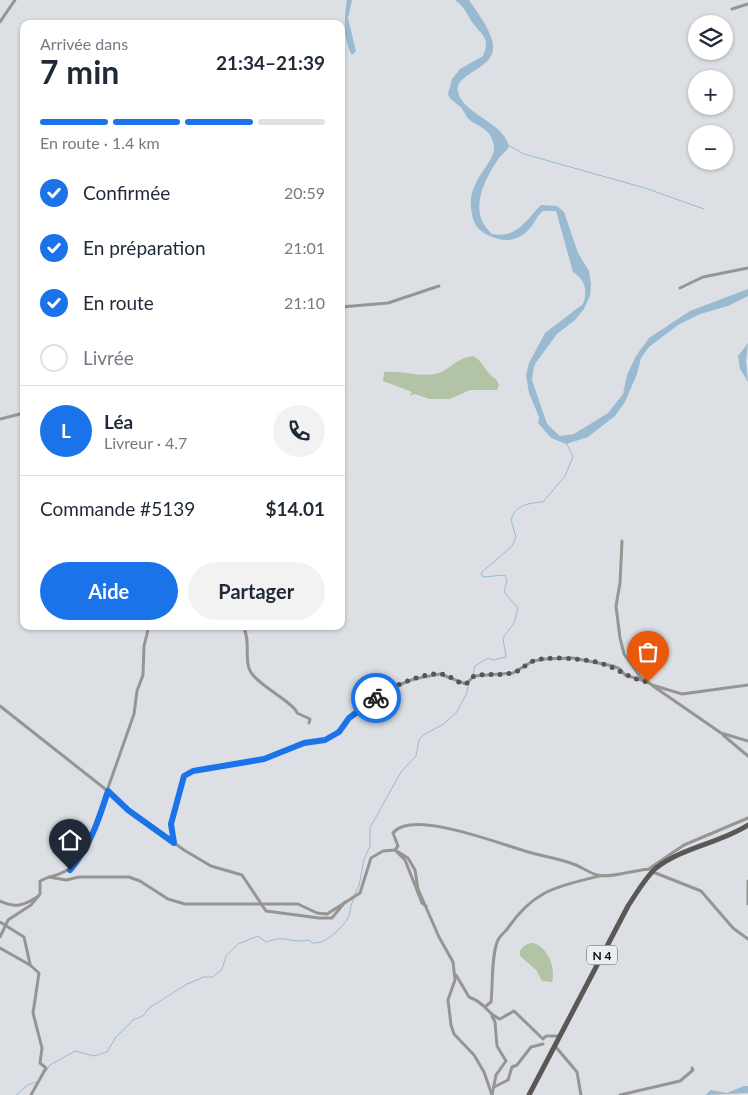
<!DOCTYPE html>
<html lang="fr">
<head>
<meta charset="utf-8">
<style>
	:root { --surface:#fff; --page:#f2f2f3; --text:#1f2937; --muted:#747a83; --line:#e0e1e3; --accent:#1a73e8 }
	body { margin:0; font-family:Lato,sans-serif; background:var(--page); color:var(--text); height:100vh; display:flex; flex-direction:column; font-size:19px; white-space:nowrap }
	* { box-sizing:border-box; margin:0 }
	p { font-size:16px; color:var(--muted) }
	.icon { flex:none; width:28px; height:28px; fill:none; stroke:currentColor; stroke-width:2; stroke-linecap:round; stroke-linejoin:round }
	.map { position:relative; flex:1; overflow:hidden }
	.panel { position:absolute; left:20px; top:20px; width:325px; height:610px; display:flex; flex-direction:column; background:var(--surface); border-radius:10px; box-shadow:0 1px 4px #0004 }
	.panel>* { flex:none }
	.controls { position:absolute; left:688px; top:15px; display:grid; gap:10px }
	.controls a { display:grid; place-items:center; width:45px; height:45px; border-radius:50%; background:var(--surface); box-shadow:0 1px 4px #0004; font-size:25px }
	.pin { position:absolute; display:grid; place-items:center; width:42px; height:42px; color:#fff; margin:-51px -21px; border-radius:50% 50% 50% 0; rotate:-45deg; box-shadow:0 0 5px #0007 }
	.pin .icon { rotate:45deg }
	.courier { position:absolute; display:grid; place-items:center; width:50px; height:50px; margin:-25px; border:4px solid #1a73e8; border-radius:50%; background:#fff; color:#222; box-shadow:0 1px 6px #0007 }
	.head em { font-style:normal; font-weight:700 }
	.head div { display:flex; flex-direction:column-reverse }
	.head { display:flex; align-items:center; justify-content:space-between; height:85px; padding:0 20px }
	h1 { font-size:32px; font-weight:700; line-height:38px }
	.bar { display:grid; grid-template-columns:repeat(4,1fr); gap:8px 5px; align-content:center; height:60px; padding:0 20px }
	.bar i { height:6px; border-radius:4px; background:var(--line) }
	.bar .current { background:var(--accent) }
	.bar p { grid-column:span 4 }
	.line { display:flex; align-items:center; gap:12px; padding:0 20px; border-top:1px solid var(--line) }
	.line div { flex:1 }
	.round { display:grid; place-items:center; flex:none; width:52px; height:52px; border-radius:26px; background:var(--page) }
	ol { padding:0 20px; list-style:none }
	li { display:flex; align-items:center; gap:15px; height:55px }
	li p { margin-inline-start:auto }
	li .icon { padding:5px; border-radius:50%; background:var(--accent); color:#fff; stroke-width:4 }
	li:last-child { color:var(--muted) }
	li i { width:28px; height:28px; border:2px solid var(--line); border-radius:50% }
	.button { display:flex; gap:10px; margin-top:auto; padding:10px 20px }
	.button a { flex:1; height:58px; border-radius:30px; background:var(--accent); color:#fff; font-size:20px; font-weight:700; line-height:58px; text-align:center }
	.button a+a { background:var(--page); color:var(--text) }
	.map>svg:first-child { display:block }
	.green { fill:#b3c3a5 }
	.water { fill:#99bad0 }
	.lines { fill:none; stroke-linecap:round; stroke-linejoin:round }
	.stream { stroke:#99bad0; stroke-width:1 }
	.minor { stroke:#979593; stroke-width:3 }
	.major { stroke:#5b5755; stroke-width:5 }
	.done { stroke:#545658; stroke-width:5; stroke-dasharray:0 9 }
	.route { stroke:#1a73e8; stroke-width:6 }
	.labels { text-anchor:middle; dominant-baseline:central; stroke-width:4; stroke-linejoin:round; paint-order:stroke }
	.shield { fill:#eaedf1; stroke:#4e5051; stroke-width:1 }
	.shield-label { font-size:12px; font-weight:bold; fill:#0b0c0d }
</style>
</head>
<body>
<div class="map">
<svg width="748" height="1095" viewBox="0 0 748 1095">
	<rect width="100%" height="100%" fill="#dce0e4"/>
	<g class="green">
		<path d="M473,356C483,360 485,373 496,379L499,385L497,390H470L450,399H429L415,394L410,396L412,392L383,381L384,372C401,370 418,377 435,374C450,371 453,359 473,356Z"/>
		<path d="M533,943C548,947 556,968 552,982L542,981L536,970L520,956C518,949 526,943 533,943Z"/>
	</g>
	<g class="water">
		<path d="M347,0H352L348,18L356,51L352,55C343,40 344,17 347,0Z"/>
		<path d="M455,0H469C477,12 488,26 492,40C501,70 453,71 458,92C463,114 503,122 509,146C507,151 502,154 499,158C484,180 467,212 492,234C517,239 526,220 541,205L557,206L564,212L578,253L589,271L591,284L590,296L584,309L575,320L557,334L535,364L533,372L532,380L547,424L560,436L574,434L608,413L623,394L627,375L636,356L649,338L690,311L748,289V296L728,306L700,314L678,325L649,347L641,358L637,374L625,402L615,416L588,437L566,444L551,438L538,423L539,417L529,393L526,375L529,363L545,333L583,304C588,290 585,280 573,272L556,211H543C536,216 535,224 529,229C516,244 499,242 484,233C477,229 473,222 472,214C464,182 496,163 494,147C492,126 474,127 467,117C464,113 463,108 458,105C454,101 450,100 448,94L452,79L460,69L483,56C491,37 481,35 472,22C466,13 464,6 455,0Z"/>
		<path d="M748,343L746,361L748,382L740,369L738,356Z"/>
		<path d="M744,1086H748V1093L705,1095L711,1090L727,1093Z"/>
	</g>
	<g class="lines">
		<g class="stream">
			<path d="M508,145L524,154L645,188L704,209"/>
			<path d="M473,675L475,666L488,658L493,660L506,657L503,638L514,623L518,608L504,592L507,581L505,575L483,577L481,573L512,546L516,537L511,520C515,505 529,503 543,502L565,476L573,457L567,444"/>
			<path d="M354,895L359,886L364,859L370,846V828L376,817L401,772L416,756L419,740L423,735L442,725L456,713L466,695L469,683"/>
			<path d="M46,1071L50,1065L75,1051L94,1056L107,1052L116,1037L133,1020L143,1016L149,1008L187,984L204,977H213L222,969L226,956L238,944L258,936L266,942C288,934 288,944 308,940L313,943C326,944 341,929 348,918C351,912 350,904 354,899"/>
			<path d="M16,1095L28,1085L36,1082"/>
		</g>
		<g class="minor">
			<path d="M732,9L748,4"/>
			<path d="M0,22L15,0"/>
			<path d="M680,288L703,277L748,268"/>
			<path d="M341,307L388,303L439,286"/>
			<path d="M0,419L24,413"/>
			<path d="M622,541L620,583L616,606L620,638L624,654L641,678L652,685L682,694L748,685"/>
			<path d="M243,626C252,642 242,663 253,675C262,687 295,704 297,713L310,719L309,723"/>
			<path d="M653,686L721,733L748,741"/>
			<path d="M0,706L109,792L128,810L184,850L211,866L242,875L266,911L319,918H332L345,902"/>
			<path d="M723,735L748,756"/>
			<path d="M174,843L171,824L183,776L193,771L264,759L304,743L325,740L339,732L349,718L384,691L414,679L440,674L466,684L474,676L513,673L533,661L545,659L573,658L613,666L620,669L625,675L648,682"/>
			<path d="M650,868L684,845L748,818"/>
			<path d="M653,872L701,891L733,928L748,939"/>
			<path d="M50,877C75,870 79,862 90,839L134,714L137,691L143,675L144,646L149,626"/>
			<path d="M748,881V904"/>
			<path d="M0,901C15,908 23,906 37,897"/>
			<path d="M426,906L422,903L405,860L395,850L408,858L415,870L418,889L439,937L453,962L455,980L448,1000L451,1025L454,1034L474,1055L484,1072L492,1095"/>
			<path d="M0,922L24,937L30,964"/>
			<path d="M0,937L8,920L31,905L40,894V881L49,877L66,880L79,877H129L140,881L168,899L185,904H298L317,913L327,914L360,893L371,858L383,851L395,850L398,846L393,833C413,808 504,846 532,853C547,857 562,859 576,865C583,868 590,873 597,875C612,879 638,868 654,869"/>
			<path d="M0,948L30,965L39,973L33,1013L42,1048L40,1063L46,1068L31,1095"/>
			<path d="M456,975L469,997C488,1004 486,1014 500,1019L514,1011L543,1039L546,1036H559"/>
			<path d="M486,1006L491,1002C493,986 491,955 498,940C500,936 505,932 508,928C534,890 556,887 599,876"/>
			<path d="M492,1016L495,1022L497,1046L506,1061L496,1075L492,1095"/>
			<path d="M555,1046L577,1072L581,1095"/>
			<path d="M494,1087L508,1080L512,1067L517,1065L531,1047L543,1044"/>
			<path d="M620,1095L680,1081L693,1070L692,1068"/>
		</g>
		<path class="major" d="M529,1095L628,906C636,894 645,878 656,868C683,847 720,843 748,825"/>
	</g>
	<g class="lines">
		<path class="done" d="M376,698C389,687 424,672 441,674C451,675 457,684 466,684L474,676C487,673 499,676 512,673C520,671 524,666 531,662C544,655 578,659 592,661C615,665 625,678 648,682"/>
		<path class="route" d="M70,870C90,847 99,819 108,791L128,810L174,843L171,824L184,776L193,771L264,759L304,743L325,740L339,732L349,718L376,698"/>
	</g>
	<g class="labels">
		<rect class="shield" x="587" y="945.5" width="30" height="19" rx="4"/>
		<g class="shield-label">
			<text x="602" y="955">N 4</text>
		</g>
	</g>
</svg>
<div class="controls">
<a><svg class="icon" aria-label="layers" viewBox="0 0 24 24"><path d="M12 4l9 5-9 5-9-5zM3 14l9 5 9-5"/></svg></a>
<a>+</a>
<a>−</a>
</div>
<div class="pin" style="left:648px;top:682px;background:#ea580c"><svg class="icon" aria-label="bag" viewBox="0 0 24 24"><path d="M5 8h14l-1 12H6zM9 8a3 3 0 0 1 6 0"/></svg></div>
<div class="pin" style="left:70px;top:870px;background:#1f2937"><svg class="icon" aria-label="home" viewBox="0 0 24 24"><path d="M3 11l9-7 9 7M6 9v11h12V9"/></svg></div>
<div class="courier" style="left:376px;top:698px"><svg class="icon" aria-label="bike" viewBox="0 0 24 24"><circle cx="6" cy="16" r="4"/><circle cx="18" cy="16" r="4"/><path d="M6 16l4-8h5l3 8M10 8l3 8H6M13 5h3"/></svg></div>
<section class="panel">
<div class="head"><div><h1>7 min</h1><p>Arrivée dans</p></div><em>21:34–21:39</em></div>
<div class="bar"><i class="current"></i><i class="current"></i><i class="current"></i><i></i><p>En route · 1.4 km</p></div>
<ol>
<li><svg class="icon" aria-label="check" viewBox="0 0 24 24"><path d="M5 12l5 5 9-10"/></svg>Confirmée<p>20:59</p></li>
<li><svg class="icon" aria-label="check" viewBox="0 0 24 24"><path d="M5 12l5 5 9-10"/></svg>En préparation<p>21:01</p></li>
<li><svg class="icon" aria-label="check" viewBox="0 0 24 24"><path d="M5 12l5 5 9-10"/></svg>En route<p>21:10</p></li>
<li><i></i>Livrée</li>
</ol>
<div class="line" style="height:90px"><b class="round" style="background:var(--accent);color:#fff">L</b><div><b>Léa</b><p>Livreur · 4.7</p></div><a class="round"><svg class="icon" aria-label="phone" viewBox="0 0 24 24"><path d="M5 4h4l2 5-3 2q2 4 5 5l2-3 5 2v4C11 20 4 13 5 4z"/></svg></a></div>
<div class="line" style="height:65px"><div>Commande #5139</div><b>$14.01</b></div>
<div class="button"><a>Aide</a><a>Partager</a></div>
</section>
</div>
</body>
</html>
